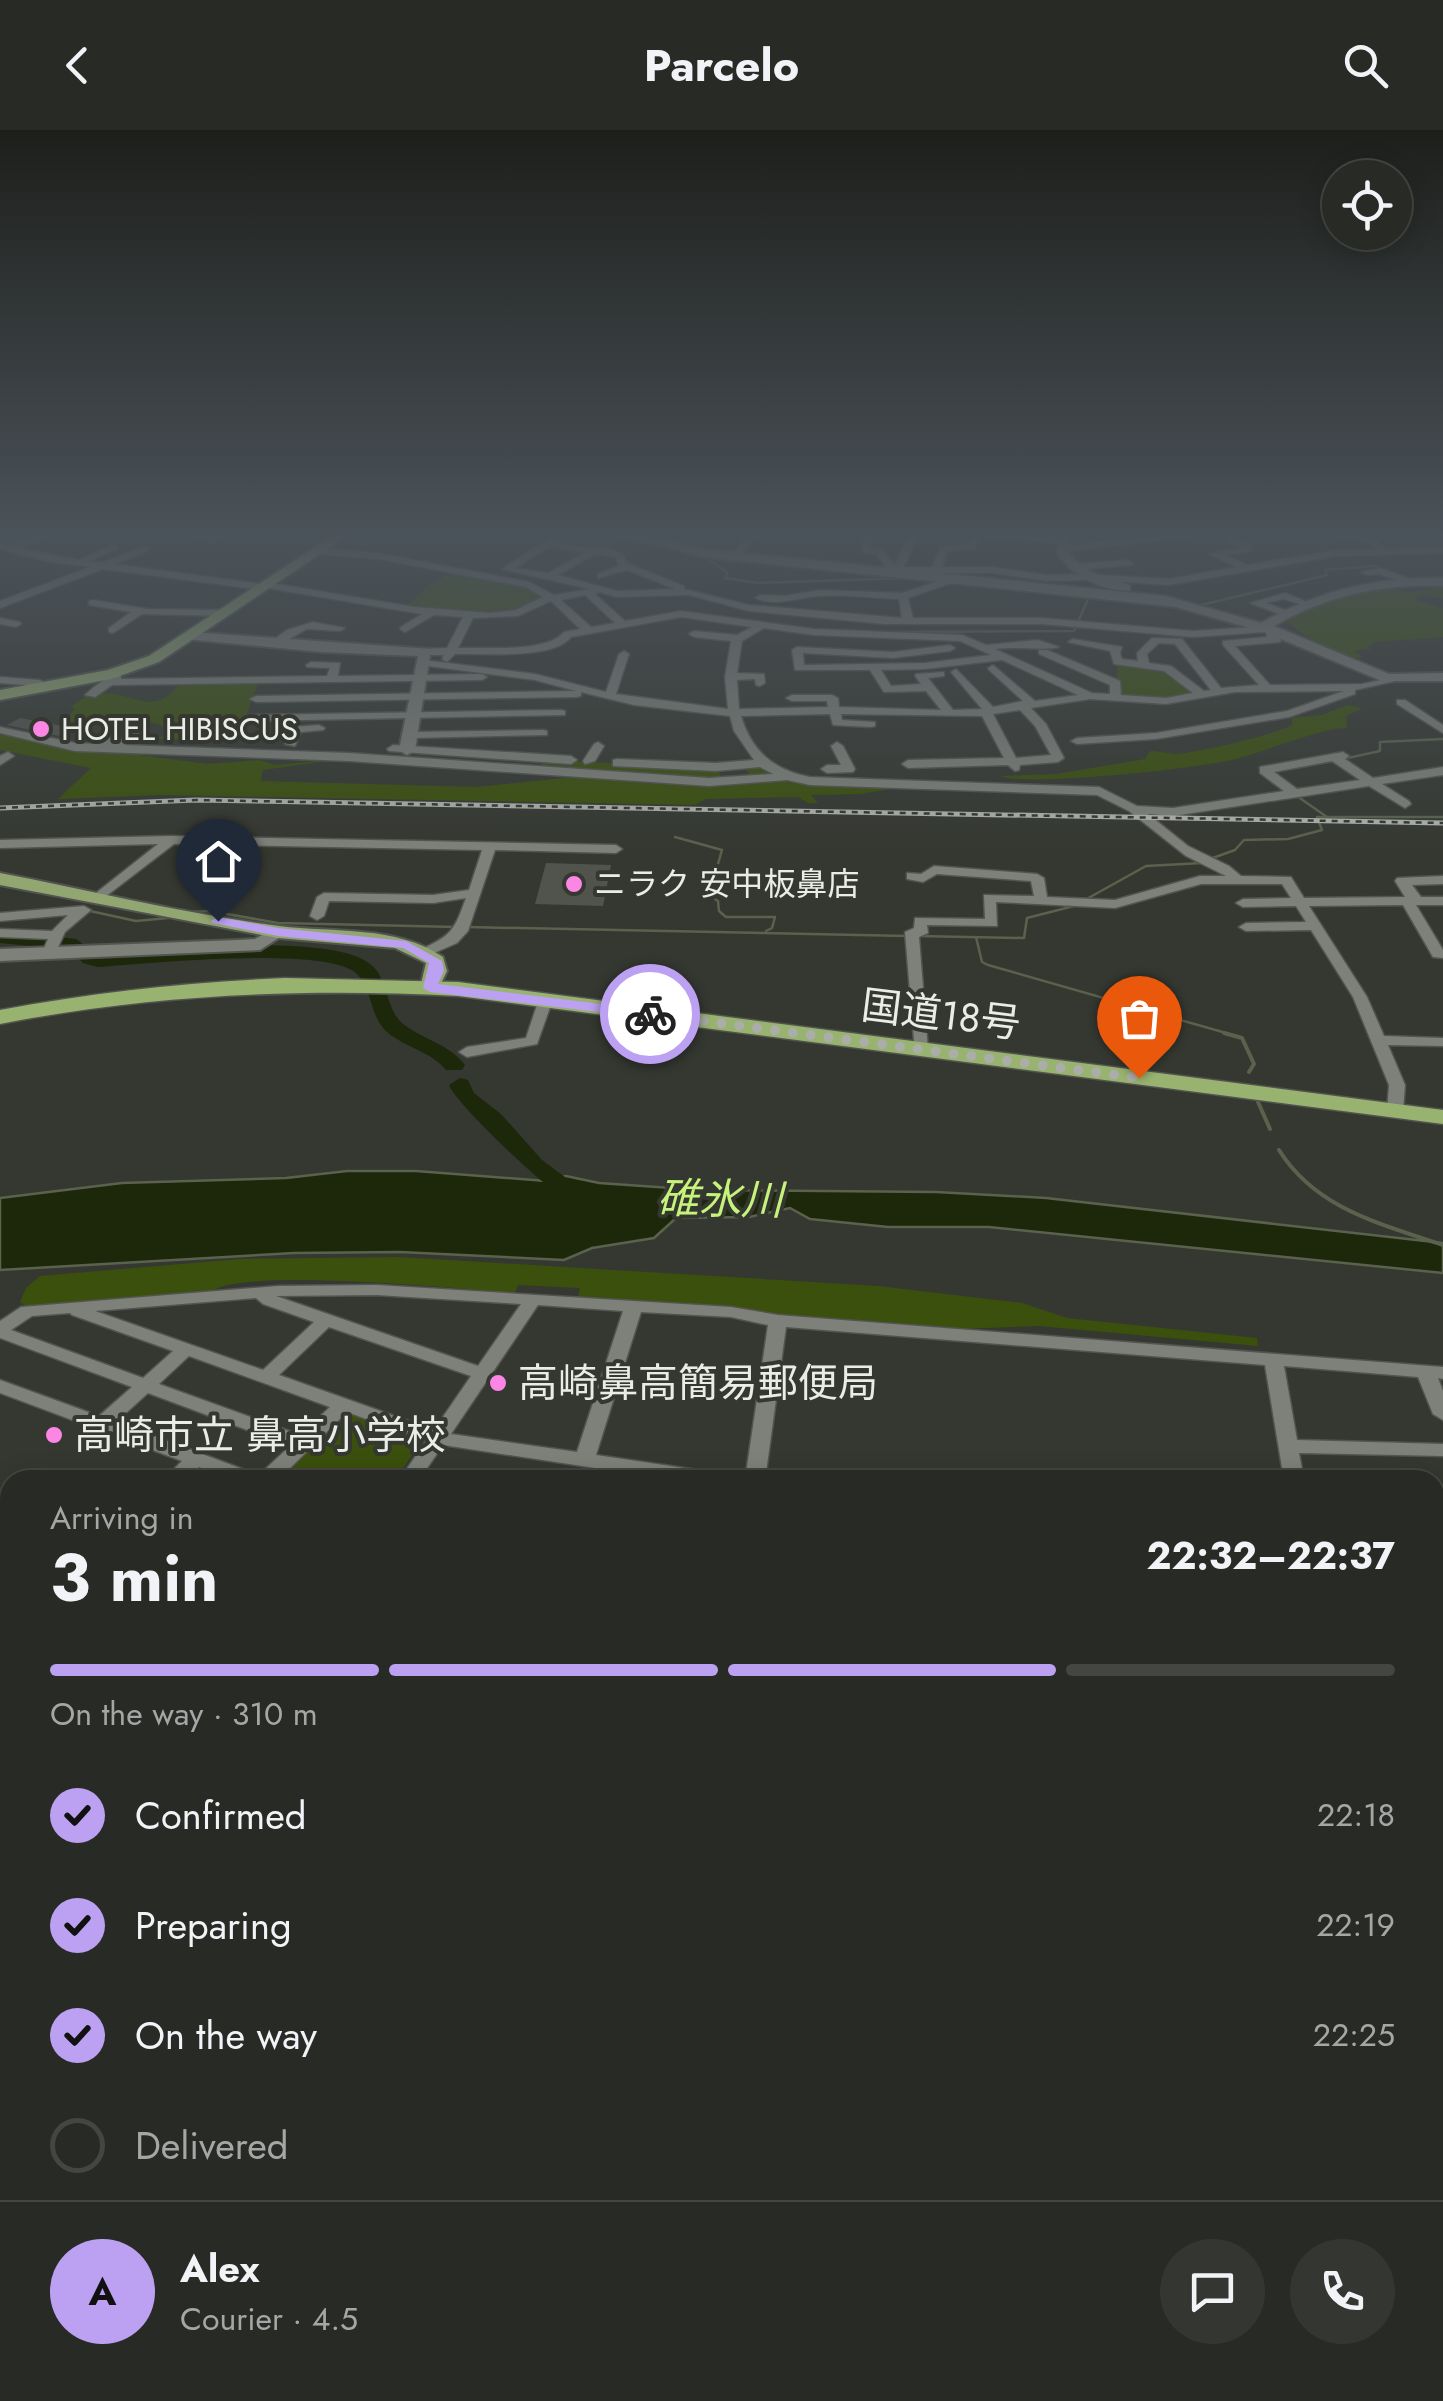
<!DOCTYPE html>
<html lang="en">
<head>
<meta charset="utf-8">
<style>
	:root { --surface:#282a25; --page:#343632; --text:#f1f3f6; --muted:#a5a7a7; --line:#444642; --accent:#bca0f2 }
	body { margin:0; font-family:Jost,"Noto Sans JP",sans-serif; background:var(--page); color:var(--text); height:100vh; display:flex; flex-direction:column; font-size:38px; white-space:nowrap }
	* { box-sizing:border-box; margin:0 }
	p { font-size:32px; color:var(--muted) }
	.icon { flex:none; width:55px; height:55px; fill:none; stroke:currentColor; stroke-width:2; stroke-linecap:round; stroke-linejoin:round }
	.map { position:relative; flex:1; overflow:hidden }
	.drawer { position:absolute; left:0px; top:1340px; width:1445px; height:932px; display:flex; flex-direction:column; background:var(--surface); border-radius:30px 30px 0 0; box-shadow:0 5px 25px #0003,0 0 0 2px var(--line) }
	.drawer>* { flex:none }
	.controls { position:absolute; left:1322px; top:30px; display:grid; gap:20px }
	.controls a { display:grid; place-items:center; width:90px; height:90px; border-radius:50%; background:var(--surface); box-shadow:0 5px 25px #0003,0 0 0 2px var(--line); font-size:50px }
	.pin { position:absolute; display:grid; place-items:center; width:85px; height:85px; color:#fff; margin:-102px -42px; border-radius:50% 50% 50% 0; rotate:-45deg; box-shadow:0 0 10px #0007 }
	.pin .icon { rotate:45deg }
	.courier { position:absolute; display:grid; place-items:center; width:100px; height:100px; margin:-50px; border:8px solid #bca0f2; border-radius:50%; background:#fff; color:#222; box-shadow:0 2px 12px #0007 }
	.headline em { font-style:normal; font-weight:700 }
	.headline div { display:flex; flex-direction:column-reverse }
	.headline { display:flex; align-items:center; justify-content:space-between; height:170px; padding:0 50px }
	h1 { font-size:65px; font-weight:700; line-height:75px }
	.bar { display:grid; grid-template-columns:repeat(4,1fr); gap:15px 10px; align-content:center; height:120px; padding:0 50px }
	.bar i { height:12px; border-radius:8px; background:var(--line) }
	.bar .current { background:var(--accent) }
	.bar p { grid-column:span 4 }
	.line { display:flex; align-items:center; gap:25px; padding:0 50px; border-top:2px solid var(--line) }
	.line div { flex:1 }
	.round { display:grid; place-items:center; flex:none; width:105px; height:105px; border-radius:52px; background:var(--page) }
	ol { padding:0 50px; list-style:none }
	li { display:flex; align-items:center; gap:30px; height:110px }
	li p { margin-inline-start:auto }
	li .icon { padding:10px; border-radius:50%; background:var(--accent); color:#111; stroke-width:4 }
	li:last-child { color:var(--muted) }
	li i { width:55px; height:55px; border:5px solid var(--line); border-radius:50% }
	header { display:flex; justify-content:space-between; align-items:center; height:130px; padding:0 50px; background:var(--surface); font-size:45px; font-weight:700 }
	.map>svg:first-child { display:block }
	.green { fill:#3b500c }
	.water { fill:#1d270a; stroke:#5a624d; stroke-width:2.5 }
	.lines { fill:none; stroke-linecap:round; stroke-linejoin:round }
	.stream-far1 { stroke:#5a624d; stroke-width:2.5 }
	.stream { stroke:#5a624d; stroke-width:4 }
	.river { fill:#1d270a; fill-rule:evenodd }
	.building { fill:#51544d }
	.minor-casing { stroke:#52544f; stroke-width:3 }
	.tertiary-casing { stroke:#52544f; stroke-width:4 }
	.secondary-casing { stroke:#52544f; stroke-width:4 }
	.primary-casing { stroke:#52544f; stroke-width:4 }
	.trunk-casing { stroke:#52544f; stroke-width:3 }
	.minor { fill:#7e817a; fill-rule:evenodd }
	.tertiary { fill:#7e817a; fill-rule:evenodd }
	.secondary { fill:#7e817a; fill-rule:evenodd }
	.primary { fill:#92a672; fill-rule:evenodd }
	.trunk { fill:#98b26f; fill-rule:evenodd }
	.rail-casing { stroke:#afb2ad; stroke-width:5 }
	.rail { stroke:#353831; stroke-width:2.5; stroke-dasharray:6; stroke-linecap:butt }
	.route { fill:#bca0f2 }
	.done { stroke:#abada8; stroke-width:10; stroke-dasharray:0 18 }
	.poi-dot { fill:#fc86e3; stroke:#353831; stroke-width:4 }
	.labels { text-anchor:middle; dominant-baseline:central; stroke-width:8; stroke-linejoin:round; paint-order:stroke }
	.far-poi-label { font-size:32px; fill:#eaece8; stroke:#353831; text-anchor:start }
	.street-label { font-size:40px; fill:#eaece8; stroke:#353831 }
	.poi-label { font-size:40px; fill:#eaece8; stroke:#353831; text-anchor:start }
	.water-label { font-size:42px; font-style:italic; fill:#c7f37b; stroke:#353831 }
</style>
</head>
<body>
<header><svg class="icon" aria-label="back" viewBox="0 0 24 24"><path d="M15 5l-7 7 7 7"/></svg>Parcelo<svg class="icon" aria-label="search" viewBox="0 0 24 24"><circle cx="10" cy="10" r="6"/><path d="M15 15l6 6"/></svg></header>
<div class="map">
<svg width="1443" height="2271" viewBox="0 0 1443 2271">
	<rect width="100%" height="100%" fill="#353831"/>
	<g class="green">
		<path d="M452,443L528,455L548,467L512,483L470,484L407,476L428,456Z"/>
		<path d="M1394,455L1407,463L1443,457V468L1424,465L1415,469L1443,479V507L1375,512L1368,516L1371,519L1353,521L1363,527C1332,533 1306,505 1283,489L1308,474Z"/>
		<path d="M1118,532L1167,538L1204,566L1182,570L1115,566Z"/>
		<path d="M251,552L258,554L237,610L231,611L158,609L164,604L162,596C144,588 105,583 89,596L62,593L75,579L70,577C77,573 83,567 91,565C130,555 150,593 180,553Z"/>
		<path d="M1347,575L1362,578L1346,586L1347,598C1324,597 1263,622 1236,629C1203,638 1026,657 1000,646L1057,644L1145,629L1150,621C1158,621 1166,623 1174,624C1192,624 1277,604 1292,595V588L1322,585Z"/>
		<path d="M0,601L42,610L144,620L140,625L207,634L259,630L275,635L341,629L263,640L261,651L477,657L583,646L916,655L860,664L811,665L818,673H808L798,667L706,669L695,675L161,665L58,669L91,638L0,620Z"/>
		<path d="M542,630L717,638L721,646L750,645L744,636L761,637L773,645L727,651L525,637L541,635Z"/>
		<path d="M399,1127L878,1156L1022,1173L1067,1188L1257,1208L1258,1216L1039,1196L959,1199L578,1167L580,1158L518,1155L515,1163C463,1159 247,1137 212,1161L30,1178L20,1172L26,1158L40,1146L240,1129Z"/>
		<path d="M350,1284L417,1307L419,1315L395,1350H279L340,1287Z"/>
		<path d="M0,1440L10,1444V2262H724L727,2266L823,2262H1435V2170L1443,2175V2271H0Z"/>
		<path d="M1443,1699V1904L1435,1897V1700Z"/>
	</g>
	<path class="water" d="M347,1041H416L546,1051L566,1046L599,1053L700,1060L936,1062L1046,1068L1443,1113V1143L989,1097H888L810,1089L790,1078L749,1087L676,1088L654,1108L592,1118L564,1130L400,1122L294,1123L0,1140V1068L122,1053L286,1048Z"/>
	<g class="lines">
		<g class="stream-far1">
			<path d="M605,404L693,424"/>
			<path d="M702,425L727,442L725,448L758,453L909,448"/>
			<path d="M998,458L1152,474"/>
			<path d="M1197,476L1327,445L1325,440L1374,436L1404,447"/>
			<path d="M895,502L1074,501L1088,469"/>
			<path d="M1343,629L1380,621V612L1443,609"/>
			<path d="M1294,638L1334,631"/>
			<path d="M1294,664L1327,687"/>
			<path d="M675,707L722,720L709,765L718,771L719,781L726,787H775L772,798L766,801"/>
			<path d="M1210,729L1235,720L1244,710L1288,709L1322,700L1317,687H1443"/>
			<path d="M90,781L136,791L168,788"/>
			<path d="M188,782L210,781L278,793L457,797"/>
			<path d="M467,797L907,806"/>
			<path d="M917,806L1024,808L1027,788L1074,776L1146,736L1202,733"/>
			<path d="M976,807L982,832L988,835L1233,905"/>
		</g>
		<g class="stream">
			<path d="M1224,903L1242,908L1254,934L1249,942"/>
			<path d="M1258,972L1270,999"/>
			<path d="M1279,1020C1316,1079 1381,1094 1443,1115"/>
		</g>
		<g class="river">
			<path d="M0,801L76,809L98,825C154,821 328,801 370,834C389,848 385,878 402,893C423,910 448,913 465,935L462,940H446C430,921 407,918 388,903C369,887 373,858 356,843C324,815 144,834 97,837L83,833L70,820L0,813Z"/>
			<path d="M460,948L468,950L474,963L501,984L542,1030L585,1062L589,1067L585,1072C579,1074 576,1076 570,1072C550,1063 455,973 449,955Z"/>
		</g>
	</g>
	<g class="building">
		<path d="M20,588L78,599L64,607L7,595Z"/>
		<path d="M546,733L611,735L603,776L535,774Z"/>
	</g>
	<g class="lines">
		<defs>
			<g id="minor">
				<path d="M40,404H53L20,418L79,430L111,415H117V419L90,431L101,433L145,416L150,419L148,421L114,434L262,454L266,452L414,477L490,483L516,480L543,467L526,457L378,429L316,424L311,421L316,418L378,423L529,452L554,465L589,459L502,439L542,413L551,412L550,404H556L562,414L592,418L597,416L622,423L627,433L684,456V459L749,475L902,488L899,469C872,468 844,464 818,466C797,468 774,477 755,468L760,465L784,466L820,460L902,463L954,446L959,449L957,451L908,468L913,488H1042L1193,501L1269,496L1280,501L1276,505L1281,510L1280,512L1235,516L1270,555L1362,554L1395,547L1400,550L1355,560V564L1289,587L1156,609L1077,614L1071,611L1077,608L1156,603L1287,581L1344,561L1235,562L1166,574L1090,569L1031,578L1046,594L1064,628L1058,632L1020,635L1019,640L1015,641L1008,635L908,638L902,634L908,630L1004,628L982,586L841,584L842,590L875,592V596L871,597L833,595L830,584L741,586C752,622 774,640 810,647L1099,657L1137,676L1173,678L1284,661L1260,643V637L1343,622L1349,626L1345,629L1373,648L1443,637V645L1382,654L1409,671L1411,674L1405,678L1369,656L1173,686L1148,684L1188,716L1229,736L1241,746L1291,747L1304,768L1405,767L1395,751L1397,748L1443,746V754L1412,755L1421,767H1443V775H1416L1443,820V828L1433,827L1403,775L1309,776L1367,867L1384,906L1443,908V916L1388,915L1405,955L1403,981L1401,984H1389L1387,981L1389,955L1353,867L1311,800L1246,801L1239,797L1246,793L1306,792L1296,776L1243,777L1236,773L1243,769L1291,768L1282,754H1201L1115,778L996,772L997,796L927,795L928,803L919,807L928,919L925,922H915L905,802L914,798L915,788L985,789L984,765L1034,766L1031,751L937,744L923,752L907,749V743L921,744L934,736L1037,744L1044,748L1047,767L1115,770L1200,746H1226L1186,726L1129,681L1097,665L810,655L787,650L709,656L349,631L75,621L0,603V597L75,613L100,614L105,596L115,598L112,611L130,607L133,596L139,593L145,596L139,611L123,615L349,623L709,648L773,644L760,637L716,641L613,636V630L617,629L716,633L754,630L734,601L730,586L634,575L581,562V566L577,567L256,572L250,569L256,566L576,561L535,550L420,535L419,533L424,530L535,544L606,562L619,524L624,521L629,524L616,564L728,579L725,547L731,511L694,507L689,504L694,501L737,505L752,497L681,487L571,507C553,530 484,523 455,524L447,532L442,529L444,525H426L421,522L426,519L447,518L463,487L434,485L405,502L400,499L401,497L422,484L266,458L262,460L103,439L0,478V471L90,437L44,431L0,419V413L10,416ZM554,417L584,423L548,443L516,438L547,418ZM595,424L615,427L619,436L598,444V448L627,440L675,459L617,461L558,445ZM600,462L616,467L689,465L749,481L884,494H1042L1193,507L1266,502L1267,507L1223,511V515L1259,555L1221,558L1182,509L1152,508L1137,523L1138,531L1122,529L1120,523L1122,517L1073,509L1068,512L1110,521L1114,534L1164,541L1193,563L1166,568L1121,565L1120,551L1047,520H1039V524L1110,555V564L1092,563L995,519C1015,516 1047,521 1059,517L1038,510L986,515L962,505L814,499L681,481L625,491L595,464ZM585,465L615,493L591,497L561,470ZM551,471L580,499L564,502C547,523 486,517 458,518L473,488L518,486ZM764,498L814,505L960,511L991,525L925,533L804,535L803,523L893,528L950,521L955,518L950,515L893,522L797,517L792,520L795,540H870L884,562L926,561L941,580L839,577L838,568L832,565H792L786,568L792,571H827L828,577L739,579L737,550L755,549L756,555L760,556L765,553L764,544L737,543L742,511ZM1159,513L1175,514L1211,560L1204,561L1171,536L1149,533L1147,524ZM1002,530L1078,565L1035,571L993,535L988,538L989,540L1023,571L993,577L956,539L951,542L982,579L953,580L928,548L944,546V542L916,544L915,546L921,554L891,556L881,540L925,539ZM1020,580L1035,596L1051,625L1016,628L993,584ZM1332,631L1360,650L1297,659L1274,642Z"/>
				<path d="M182,404H228L212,412Z"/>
				<path d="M749,404H758L739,428H733L731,426Z"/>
				<path d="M862,404H872L870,418L882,419L895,436L908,404H918L904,437H932L941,416L968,414L971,406L969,404L1064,407L1069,410L1064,413L980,407L975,419L948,421L942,437H992L1047,445L1088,444L1169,449L1236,437L1209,424L1239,418L1218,404H1229L1252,417V421L1225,425L1247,435L1336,420L1375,419L1369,412L1327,404L1375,408L1385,419L1443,417V423L1336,426L1169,455L1089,450L1047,451L992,443H902L897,446L887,439L876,424L862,422Z"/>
				<path d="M1179,404H1213L1062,422L1057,419L1062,416Z"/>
				<path d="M1128,430L1133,433L1131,435L1073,440L1068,437L1073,434Z"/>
				<path d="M1380,438L1413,450L1415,452L1410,455L1379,444L1366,445L1361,442Z"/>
				<path d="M1285,463L1310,473L1305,476L1284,469L1266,473L1291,482L1292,484L1287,487L1250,473Z"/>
				<path d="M93,470L148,479L224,480L229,483L224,486L142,484L113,503L109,502V498L131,482L89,475V471Z"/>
				<path d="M0,488L20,492L21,494L16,497L0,494Z"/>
				<path d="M313,492L345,498L340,501L307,499L278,515L269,513L287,500Z"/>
				<path d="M311,532L340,533L338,546L482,544L487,547L482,550L112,555L95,567L85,565C95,556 108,544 121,545V549L327,546L330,538L307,537L306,535Z"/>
				<path d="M0,547L40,550L51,557L45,560L37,556L0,553Z"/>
				<path d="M1397,570H1405L1443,595V603L1397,574Z"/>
				<path d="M561,580L565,581V585L248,591L242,588L248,585Z"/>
				<path d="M319,595L325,598L323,600L301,602L295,616L285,614L292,597Z"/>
				<path d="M543,600L547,601V605L411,608L405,605L411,602Z"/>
				<path d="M598,612L604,616L595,631L585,634L583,631L594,614Z"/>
				<path d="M837,612L843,616L855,639L853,642L827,643L821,639L827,635H841L831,616Z"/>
				<path d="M393,615L571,626L577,630L571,634L389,621L387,619Z"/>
				<path d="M8,622L14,626L0,635V626Z"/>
				<path d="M170,706L616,715L622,719L616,723L495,720L468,801L457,813L425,827L418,823L420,820C452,805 454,801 466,768L433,773L329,771L324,786L317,790L310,786L317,767L324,763L433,765L469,760L482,720L174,714L101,770L94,766L96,763L158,714L0,718V710Z"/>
				<path d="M84,776L91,780L65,802L54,826L49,827L42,823L48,809L0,807V799L52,801L68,785L0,791V783Z"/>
				<path d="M546,865L553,869L537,914L467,927L459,922L467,917L526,908L539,869Z"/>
				<path d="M377,1155L731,1177L778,1185L1443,1237V1249L1438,1248L1443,1261V1290L1433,1284L1418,1247L1284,1236L1297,1310L1443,1314V1326L1299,1323L1304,1350H1284L1265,1235L786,1197L765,1350H745L768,1195L731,1187L641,1182L596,1325L718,1343L725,1345L728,1350H674L443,1315L419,1350H399L426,1311L347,1282L278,1350H233L199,1337L185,1350H163L182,1331L0,1263V1250L99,1286L132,1257L0,1208V1191L21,1177L278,1156ZM377,1165L521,1174L478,1236L276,1166ZM256,1168L263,1174L314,1192L263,1240L95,1181ZM538,1175L623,1181L577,1322L451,1304ZM70,1183L72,1185L173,1221L143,1248L11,1200L32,1186ZM329,1197L471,1246L434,1300L279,1245ZM189,1226L330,1277L300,1305L159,1254ZM148,1263L290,1316L259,1345L116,1292Z"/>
				<rect x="1435" y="1362" width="8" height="14"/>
				<rect x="1435" y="1412" width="8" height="14"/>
				<rect x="1435" y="1529" width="8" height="16"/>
				<path d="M0,1536L10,1540V1558L0,1555Z"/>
				<path d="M753,2262H789L792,2271H757Z"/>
			</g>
			<g id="tertiary">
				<path d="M616,404H638L703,419L1166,466L1261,493C1320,460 1375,447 1443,448V456C1381,454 1328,465 1274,496L1389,544L1443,543V551H1382L1264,502L1176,477L703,427Z"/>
				<path d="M1058,404H1070L1069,423C1085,443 1106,449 1130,455V461C1101,461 1073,446 1057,423Z"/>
				<path d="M190,502L431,519L415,620L407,625L399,620L418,526L321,522L185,509V503Z"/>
				<path d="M0,1424L10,1427V1446L0,1443Z"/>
				<path d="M1443,1674V1698L1435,1699V1675Z"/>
				<path d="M1435,2135L1443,2138V2176L1435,2173Z"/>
			</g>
			<path id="secondary" d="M278,796L288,802L260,820L0,831V819L238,810L255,809Z"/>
			<g id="primary">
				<path d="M335,404H350L159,532L111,549L0,570V560L108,540L149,526Z"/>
				<path d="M0,743C93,761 186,784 279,796C334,803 396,795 443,827L447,841L437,862L430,864L420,858L426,833L395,818L278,808L0,755Z"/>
			</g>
			<path id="trunk" d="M285,848L458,852L1443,980V994L458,866C303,858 152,864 0,894V880C95,862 189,852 285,848Z"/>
		</defs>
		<use href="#minor" class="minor-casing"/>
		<use href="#tertiary" class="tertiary-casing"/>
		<use href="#secondary" class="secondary-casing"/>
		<use href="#primary" class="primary-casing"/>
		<use href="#trunk" class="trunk-casing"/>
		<use href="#minor" class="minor"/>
		<use href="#tertiary" class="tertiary"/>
		<use href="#secondary" class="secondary"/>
		<use href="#primary" class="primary"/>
		<use href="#trunk" class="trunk"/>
		<defs>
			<path id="rail" d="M0,678L196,670L1443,693"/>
		</defs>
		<use href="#rail" class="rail-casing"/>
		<use href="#rail" class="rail"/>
	</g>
	<linearGradient id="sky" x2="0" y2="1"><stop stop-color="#1d1f1b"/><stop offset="0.56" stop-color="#4b535a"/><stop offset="1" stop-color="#4b535a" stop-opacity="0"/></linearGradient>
	<rect width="1443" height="722" fill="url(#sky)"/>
	<path class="route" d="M218,787L278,798L406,811L442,831L444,841L438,854L650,880L657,884L650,888L430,862L423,858L429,833L403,818L278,806L213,793L211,791Z"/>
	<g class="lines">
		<path class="done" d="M650,884L1139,948"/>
	</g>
	<g class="poi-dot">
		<circle cx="41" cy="599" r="10"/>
		<circle cx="574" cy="754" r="10"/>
		<circle cx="498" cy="1253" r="10"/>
		<circle cx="54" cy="1305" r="10"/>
	</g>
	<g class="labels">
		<g class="far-poi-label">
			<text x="61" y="599">HOTEL HIBISCUS</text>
			<text x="594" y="754">ニラク 安中板鼻店</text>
		</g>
		<g class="street-label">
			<text transform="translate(941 884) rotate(7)">国道18号</text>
		</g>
		<g class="poi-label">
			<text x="518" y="1253">高崎鼻高簡易郵便局</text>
			<text x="74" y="1305">高崎市立 鼻高小学校</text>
		</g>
		<g class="water-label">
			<text transform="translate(720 1069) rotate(1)">碓氷川</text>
		</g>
	</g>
</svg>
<div class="controls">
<a><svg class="icon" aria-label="locate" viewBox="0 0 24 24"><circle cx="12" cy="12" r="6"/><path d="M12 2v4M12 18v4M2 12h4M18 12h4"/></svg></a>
</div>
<div class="pin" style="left:1139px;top:948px;background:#ea580c"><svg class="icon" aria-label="bag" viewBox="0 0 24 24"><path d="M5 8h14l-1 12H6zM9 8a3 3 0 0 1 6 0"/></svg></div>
<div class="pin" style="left:218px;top:791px;background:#1f2937"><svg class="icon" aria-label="home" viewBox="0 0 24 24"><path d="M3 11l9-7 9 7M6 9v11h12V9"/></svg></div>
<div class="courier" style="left:650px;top:884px"><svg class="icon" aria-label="bike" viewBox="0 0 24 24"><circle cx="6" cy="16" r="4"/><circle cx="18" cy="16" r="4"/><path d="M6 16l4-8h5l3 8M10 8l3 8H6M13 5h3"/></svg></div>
<section class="drawer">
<div class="headline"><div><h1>3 min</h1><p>Arriving in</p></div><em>22:32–22:37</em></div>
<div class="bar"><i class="current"></i><i class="current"></i><i class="current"></i><i></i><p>On the way · 310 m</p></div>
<ol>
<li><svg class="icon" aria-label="check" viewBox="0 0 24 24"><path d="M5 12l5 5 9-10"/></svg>Confirmed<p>22:18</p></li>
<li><svg class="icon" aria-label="check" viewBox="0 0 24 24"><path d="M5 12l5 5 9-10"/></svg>Preparing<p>22:19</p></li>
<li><svg class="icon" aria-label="check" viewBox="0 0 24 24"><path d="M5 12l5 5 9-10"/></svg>On the way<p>22:25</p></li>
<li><i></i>Delivered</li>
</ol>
<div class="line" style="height:180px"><b class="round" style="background:var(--accent);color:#111">A</b><div><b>Alex</b><p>Courier · 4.5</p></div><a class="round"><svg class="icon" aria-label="chat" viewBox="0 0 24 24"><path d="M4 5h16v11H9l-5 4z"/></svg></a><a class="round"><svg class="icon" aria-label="phone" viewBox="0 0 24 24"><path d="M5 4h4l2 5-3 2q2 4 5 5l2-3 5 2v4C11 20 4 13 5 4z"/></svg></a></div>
</section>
</div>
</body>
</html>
